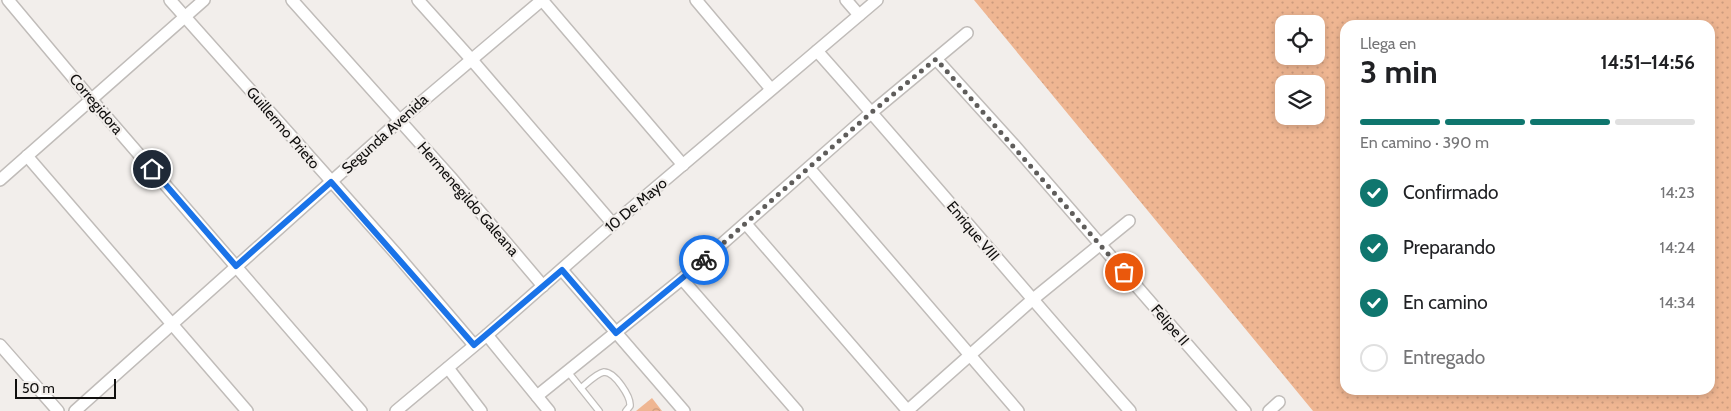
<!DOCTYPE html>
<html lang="es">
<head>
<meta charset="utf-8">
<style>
	:root { --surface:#fff; --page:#f6f6f6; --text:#202124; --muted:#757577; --line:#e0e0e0; --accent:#0f766e }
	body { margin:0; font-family:Cabin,sans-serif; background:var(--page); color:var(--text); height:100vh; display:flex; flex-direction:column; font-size:19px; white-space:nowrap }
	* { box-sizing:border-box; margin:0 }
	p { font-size:16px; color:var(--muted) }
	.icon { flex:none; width:28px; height:28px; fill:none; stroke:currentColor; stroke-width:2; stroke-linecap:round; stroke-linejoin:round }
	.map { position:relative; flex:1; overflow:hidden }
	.sheet { position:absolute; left:1340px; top:20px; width:375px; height:375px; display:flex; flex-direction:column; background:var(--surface); border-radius:15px; box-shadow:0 2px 8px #0003 }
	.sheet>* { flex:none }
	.controls { position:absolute; left:1275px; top:15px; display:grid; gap:10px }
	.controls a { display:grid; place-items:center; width:50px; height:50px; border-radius:10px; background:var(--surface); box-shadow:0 2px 8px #0003; font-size:25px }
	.scale { position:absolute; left:15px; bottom:12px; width:101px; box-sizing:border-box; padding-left:5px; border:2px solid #100f0e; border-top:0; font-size:14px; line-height:18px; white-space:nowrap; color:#100f0e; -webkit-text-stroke:4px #f2eeeb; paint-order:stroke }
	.pin { position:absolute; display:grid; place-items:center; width:42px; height:42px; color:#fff; margin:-21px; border:2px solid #fff; border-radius:50%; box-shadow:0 1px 5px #0007 }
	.courier { position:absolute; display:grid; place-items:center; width:50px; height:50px; margin:-25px; border:4px solid #1a73e8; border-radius:50%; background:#fff; color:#222; box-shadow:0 1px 6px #0007 }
	.head em { font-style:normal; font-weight:800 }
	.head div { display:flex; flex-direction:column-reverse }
	.head { display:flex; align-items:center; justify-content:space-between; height:85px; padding:0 20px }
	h1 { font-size:32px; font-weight:800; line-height:38px }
	.bar { display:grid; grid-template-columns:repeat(4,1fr); gap:8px 5px; align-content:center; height:60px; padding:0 20px }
	.bar i { height:6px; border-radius:4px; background:var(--line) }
	.bar .active { background:var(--accent) }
	.bar p { grid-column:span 4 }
	ol { padding:0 20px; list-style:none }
	li { display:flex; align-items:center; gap:15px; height:55px }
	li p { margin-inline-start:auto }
	li .icon { padding:5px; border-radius:50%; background:var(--accent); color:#fff; stroke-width:4 }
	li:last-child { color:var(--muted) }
	li i { width:28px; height:28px; border:2px solid var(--line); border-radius:50% }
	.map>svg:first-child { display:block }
	.grass { fill:url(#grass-dots); fill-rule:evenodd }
	.forest { fill:url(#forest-crowns) }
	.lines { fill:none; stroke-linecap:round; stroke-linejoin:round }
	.service-casing { stroke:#c0bcb9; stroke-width:8 }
	.minor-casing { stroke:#c0bcb9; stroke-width:14 }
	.service { stroke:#fff; stroke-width:5.5 }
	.minor { stroke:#fff; stroke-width:11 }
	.done { stroke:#5f5d5b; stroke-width:5; stroke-dasharray:0 9 }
	.route { stroke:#1a73e8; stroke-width:6 }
	.labels { text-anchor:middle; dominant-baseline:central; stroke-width:4.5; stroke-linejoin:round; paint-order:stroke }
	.street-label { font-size:15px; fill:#100f0e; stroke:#f2eeeb }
</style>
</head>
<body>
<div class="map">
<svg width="1731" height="411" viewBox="0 0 1731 411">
	<defs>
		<pattern id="grass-dots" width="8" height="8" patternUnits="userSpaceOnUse" patternTransform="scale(1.25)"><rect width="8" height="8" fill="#efb692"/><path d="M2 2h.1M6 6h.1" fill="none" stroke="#cc9b7d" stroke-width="1.8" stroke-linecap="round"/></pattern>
		<pattern id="forest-crowns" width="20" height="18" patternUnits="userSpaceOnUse" patternTransform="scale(1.25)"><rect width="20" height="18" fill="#efb692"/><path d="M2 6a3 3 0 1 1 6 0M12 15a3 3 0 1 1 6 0" fill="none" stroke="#cc9b7d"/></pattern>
	</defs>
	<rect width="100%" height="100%" fill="#f2eeeb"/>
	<path class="grass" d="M974,0H1731V411H1313ZM1284,24H1316V56H1284ZM1345,25H1710V390H1345ZM1284,84H1316V116H1284Z"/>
	<path class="forest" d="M652,398L662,411H636Z"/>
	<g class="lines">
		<defs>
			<g id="service">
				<path d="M568,372L599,411"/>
				<path d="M581,388C587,383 597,373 604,372C615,372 631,397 630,406L626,411"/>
			</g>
			<g id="minor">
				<path d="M8,0L91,99L361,411"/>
				<path d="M170,0L398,256L474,345"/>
				<path d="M292,0L453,180L543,286"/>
				<path d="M418,0L471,59L613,224"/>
				<path d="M542,0L683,165"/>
				<path d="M696,0L771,89"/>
				<path d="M846,0L859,15"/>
				<path d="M817,51C923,170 1025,292 1130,411"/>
				<path d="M936,59L1014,145L1245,411"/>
				<path d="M27,156L247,411"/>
				<path d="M809,168L1018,411"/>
				<path d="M0,180L204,0"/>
				<path d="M746,224L908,411"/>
				<path d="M562,270L684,411"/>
				<path d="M682,279L797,411"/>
				<path d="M487,335L549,411"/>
				<path d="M0,345L58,411"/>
				<path d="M448,368L481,411"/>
				<path d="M537,396L682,279L872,112L967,33"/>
				<path d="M75,411L399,121L542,0"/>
				<path d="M396,411L487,335L613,224L877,0"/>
				<path d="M907,411L1032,300L1129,221"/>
				<path d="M1269,411L1279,402"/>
			</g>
		</defs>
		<use href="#service" class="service-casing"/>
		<use href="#minor" class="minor-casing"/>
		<use href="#service" class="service"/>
		<use href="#minor" class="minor"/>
	</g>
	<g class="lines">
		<path class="done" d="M704,260L872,112L936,59L1124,272"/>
		<path class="route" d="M152,169L236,266L331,182L474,345L562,270L616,333L704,260"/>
	</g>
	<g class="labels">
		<g class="street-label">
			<text transform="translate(96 104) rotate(50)">Corregidora</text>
			<text transform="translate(283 128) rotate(49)">Guillermo Prieto</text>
			<text transform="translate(385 134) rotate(-42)">Segunda Avenida</text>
			<text transform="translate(468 199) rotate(49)">Hermenegildo Galeana</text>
			<text transform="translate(636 205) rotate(-40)">10 De Mayo</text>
			<text transform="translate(973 231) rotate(50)">Enrique VIII</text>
			<text transform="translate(1170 325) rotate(49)">Felipe II</text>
		</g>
	</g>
</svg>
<div class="controls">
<a><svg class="icon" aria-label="locate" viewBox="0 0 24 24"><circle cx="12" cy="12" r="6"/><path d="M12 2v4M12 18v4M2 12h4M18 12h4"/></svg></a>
<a><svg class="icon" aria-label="layers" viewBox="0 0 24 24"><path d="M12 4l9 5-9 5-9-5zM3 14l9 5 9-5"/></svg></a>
</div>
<div class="scale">50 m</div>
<div class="pin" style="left:1124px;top:272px;background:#ea580c"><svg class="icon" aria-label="bag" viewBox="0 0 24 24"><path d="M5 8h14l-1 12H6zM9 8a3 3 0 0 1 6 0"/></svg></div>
<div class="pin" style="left:152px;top:169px;background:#1f2937"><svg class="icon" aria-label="home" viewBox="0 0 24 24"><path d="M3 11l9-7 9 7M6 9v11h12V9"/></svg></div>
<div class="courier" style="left:704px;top:260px"><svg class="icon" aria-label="bike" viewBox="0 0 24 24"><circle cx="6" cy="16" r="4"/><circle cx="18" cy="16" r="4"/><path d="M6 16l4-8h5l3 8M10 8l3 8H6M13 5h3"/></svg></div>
<section class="sheet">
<div class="head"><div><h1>3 min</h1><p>Llega en</p></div><em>14:51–14:56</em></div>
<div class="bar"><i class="active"></i><i class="active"></i><i class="active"></i><i></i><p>En camino · 390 m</p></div>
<ol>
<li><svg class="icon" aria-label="check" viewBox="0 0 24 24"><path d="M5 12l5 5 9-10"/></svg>Confirmado<p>14:23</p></li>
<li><svg class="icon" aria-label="check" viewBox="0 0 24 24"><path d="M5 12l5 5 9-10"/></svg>Preparando<p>14:24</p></li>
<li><svg class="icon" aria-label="check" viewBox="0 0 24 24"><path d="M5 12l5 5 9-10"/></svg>En camino<p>14:34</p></li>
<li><i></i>Entregado</li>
</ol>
</section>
</div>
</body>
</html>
